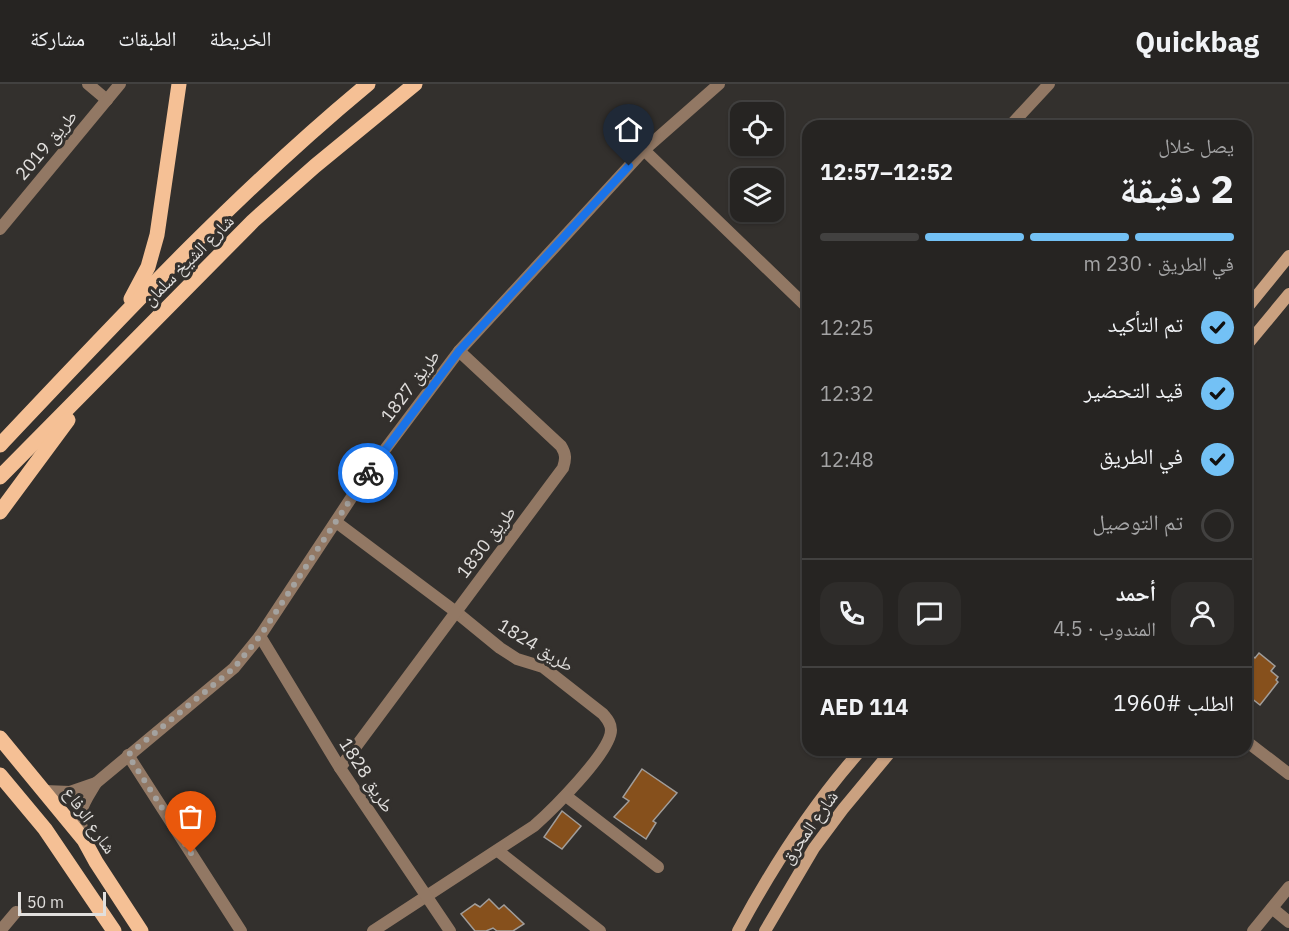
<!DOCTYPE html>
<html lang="ar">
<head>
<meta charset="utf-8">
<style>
	:root { --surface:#262422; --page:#2e2c2a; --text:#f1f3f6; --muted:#a4a4a5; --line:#424140; --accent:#73c1f5 }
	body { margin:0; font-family:"IBM Plex Sans","Noto Naskh Arabic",sans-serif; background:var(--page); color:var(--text); direction:rtl; height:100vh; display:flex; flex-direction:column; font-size:22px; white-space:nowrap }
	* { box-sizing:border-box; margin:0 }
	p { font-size:20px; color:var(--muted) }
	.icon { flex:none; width:33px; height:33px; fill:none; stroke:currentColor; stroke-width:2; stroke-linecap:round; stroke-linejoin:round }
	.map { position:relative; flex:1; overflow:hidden; direction:ltr }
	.side { position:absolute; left:802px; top:36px; width:450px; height:636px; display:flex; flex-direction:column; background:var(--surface); border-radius:18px; box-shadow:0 2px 4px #0004,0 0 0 2px var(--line); direction:rtl }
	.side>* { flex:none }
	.fabs { position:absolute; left:730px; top:18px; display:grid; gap:12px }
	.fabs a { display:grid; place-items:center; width:54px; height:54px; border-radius:12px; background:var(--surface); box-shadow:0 2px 4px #0004,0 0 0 2px var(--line); font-size:30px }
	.scale { position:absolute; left:18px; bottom:15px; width:88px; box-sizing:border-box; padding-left:6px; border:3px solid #e1dfdd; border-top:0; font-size:16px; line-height:21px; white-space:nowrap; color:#e1dfdd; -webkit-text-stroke:4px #33302d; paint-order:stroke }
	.pin { position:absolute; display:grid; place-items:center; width:51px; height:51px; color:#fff; margin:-62px -26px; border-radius:50% 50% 50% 0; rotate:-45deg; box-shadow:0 0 6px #0007 }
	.pin .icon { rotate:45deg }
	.courier { position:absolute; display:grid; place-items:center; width:60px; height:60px; margin:-30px; border:4px solid #1a73e8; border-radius:50%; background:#fff; color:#222; box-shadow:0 2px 8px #0007 }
	.summary em { font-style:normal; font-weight:700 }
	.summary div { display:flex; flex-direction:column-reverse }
	.summary { display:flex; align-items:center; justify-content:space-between; height:102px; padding:0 18px }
	h1 { font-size:39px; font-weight:700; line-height:45px }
	.bar { display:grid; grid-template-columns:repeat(4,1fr); gap:9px 6px; align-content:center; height:72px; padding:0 18px }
	.bar i { height:8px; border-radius:4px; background:var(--line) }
	.bar .current { background:var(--accent) }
	.bar p { grid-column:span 4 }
	.line { display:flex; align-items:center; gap:15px; padding:0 18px; border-top:2px solid var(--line) }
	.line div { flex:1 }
	.round { display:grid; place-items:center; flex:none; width:63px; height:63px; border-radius:18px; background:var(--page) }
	ol { padding:0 18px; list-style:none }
	li { display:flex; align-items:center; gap:18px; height:66px }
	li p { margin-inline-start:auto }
	li .icon { padding:6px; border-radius:50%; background:var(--accent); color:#111; stroke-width:4 }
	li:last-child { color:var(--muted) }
	li i { width:33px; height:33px; border:3px solid var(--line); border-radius:50% }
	header { display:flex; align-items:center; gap:36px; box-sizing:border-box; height:84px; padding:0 30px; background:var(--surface); border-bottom:2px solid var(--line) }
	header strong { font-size:28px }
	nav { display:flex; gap:33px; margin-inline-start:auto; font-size:21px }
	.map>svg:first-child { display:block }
	.building { fill:#86501c; stroke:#a19d9a; stroke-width:1.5 }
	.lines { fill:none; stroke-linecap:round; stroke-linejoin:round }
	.minor { stroke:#927864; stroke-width:12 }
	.secondary { stroke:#caa180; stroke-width:12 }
	.primary { stroke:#f5c095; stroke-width:15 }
	.done { stroke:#a4a29f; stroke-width:6; stroke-dasharray:0 10.8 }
	.route { stroke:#1a73e8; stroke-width:8 }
	.labels { text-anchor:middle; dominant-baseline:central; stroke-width:6; stroke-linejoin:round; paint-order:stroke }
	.street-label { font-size:18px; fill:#e1dfdd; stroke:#33302d }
</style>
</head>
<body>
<header>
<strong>Quickbag</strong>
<nav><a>الخريطة</a><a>الطبقات</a><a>مشاركة</a></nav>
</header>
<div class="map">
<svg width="1289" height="847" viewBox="0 0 1289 847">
	<rect width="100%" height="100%" fill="#33302d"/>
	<g class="building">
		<path d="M1246,567L1255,574L1259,569L1275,582L1271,587L1278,593L1276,596L1278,598L1260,621L1246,610Z"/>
		<path d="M642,685L677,709L653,737L656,739L646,755L614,733L629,717L623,713Z"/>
		<path d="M562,727L581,742L562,765L544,753Z"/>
		<path d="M489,815L499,825L504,821L524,840L513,847H497L493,844L486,847H475L461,830L475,820L480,823Z"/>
	</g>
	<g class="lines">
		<g class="minor">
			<path d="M88,0L107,16"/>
			<path d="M1010,42L1049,0"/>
			<path d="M644,66L808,224"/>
			<path d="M0,145L120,0"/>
			<path d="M336,438L456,528L500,564L517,575L543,583L603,630C607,635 611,639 611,646C611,668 551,727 534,742L373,847"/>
			<path d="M260,552L340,684L450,847"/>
			<path d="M1246,657L1289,690"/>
			<path d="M128,671L241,847"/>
			<path d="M340,684L563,384C566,375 566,370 561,362L459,267"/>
			<path d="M96,699L234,584L260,552L371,384L459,267L644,66L719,0"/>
			<path d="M45,707L70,708L96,699C81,724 77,726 84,755"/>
			<path d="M566,712L658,783"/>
			<path d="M498,767L600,847"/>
			<path d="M1272,824L1289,838"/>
			<path d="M0,847L16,828"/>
			<path d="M1253,847L1289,803"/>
		</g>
		<g class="secondary">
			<path d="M1246,225L1289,172"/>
			<path d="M1246,262L1289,210"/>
			<path d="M738,847C773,782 812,721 861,666"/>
			<path d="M765,847L814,764L843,725L892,666"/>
		</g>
		<g class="primary">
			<path d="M131,215L148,183L157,151L179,0"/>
			<path d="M0,361C118,236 235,110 368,0"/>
			<path d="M0,393L253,137L315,82L415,0"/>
			<path d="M0,428L68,336"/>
			<path d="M0,654L84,756L96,778L141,847"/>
			<path d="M0,691L45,745L114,847"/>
		</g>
	</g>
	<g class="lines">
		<path class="done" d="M191,769L128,671L234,584L260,552L368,389"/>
		<path class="route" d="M368,389L459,267L629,82"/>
	</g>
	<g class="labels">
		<g class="street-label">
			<text transform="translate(46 61) rotate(-50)">طريق 2019</text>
			<text transform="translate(188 176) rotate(-45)">شارع الشيخ سلمان</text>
			<text transform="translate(410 302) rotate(-53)">طريق 1827</text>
			<text transform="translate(486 458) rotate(-53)">طريق 1830</text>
			<text transform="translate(536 561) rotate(31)">طريق 1824</text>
			<text transform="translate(367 691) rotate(57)">طريق 1828</text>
			<text transform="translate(90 736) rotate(55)">شارع الرفاع</text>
			<text transform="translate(809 743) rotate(-55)">شارع المحرق</text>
		</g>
	</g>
</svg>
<div class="fabs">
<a><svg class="icon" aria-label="locate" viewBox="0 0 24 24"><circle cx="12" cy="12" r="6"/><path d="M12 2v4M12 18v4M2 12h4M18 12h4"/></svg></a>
<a><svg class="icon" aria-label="layers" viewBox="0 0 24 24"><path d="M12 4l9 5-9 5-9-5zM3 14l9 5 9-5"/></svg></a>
</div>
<div class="scale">50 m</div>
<div class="pin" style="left:191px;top:769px;background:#ea580c"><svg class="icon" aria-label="bag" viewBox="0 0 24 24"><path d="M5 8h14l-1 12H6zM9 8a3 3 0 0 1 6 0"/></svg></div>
<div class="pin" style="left:629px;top:82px;background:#1f2937"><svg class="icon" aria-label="home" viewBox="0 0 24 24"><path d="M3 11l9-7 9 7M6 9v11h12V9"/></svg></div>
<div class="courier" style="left:368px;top:389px"><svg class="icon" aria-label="bike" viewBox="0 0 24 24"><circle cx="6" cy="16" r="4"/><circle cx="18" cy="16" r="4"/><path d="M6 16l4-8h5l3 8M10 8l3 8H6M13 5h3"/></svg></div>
<section class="side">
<div class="summary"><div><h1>2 دقيقة</h1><p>يصل خلال</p></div><em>12:52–12:57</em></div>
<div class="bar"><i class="current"></i><i class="current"></i><i class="current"></i><i></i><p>في الطريق · 230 m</p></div>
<ol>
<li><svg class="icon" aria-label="check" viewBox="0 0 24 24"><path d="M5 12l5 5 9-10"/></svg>تم التأكيد<p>12:25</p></li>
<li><svg class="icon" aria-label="check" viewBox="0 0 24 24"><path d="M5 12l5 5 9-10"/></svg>قيد التحضير<p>12:32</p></li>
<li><svg class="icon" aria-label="check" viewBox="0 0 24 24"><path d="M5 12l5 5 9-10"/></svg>في الطريق<p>12:48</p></li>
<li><i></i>تم التوصيل</li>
</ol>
<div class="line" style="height:108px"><a class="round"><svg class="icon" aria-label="person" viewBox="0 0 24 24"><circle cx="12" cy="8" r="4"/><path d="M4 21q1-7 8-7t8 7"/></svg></a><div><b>أحمد</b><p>المندوب · 4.5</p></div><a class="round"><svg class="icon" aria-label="chat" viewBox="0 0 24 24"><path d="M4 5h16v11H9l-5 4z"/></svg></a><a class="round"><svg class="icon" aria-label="phone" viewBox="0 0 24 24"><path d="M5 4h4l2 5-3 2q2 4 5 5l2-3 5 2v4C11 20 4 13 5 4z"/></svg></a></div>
<div class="line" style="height:78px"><div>الطلب #1960</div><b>AED 114</b></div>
</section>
</div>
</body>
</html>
